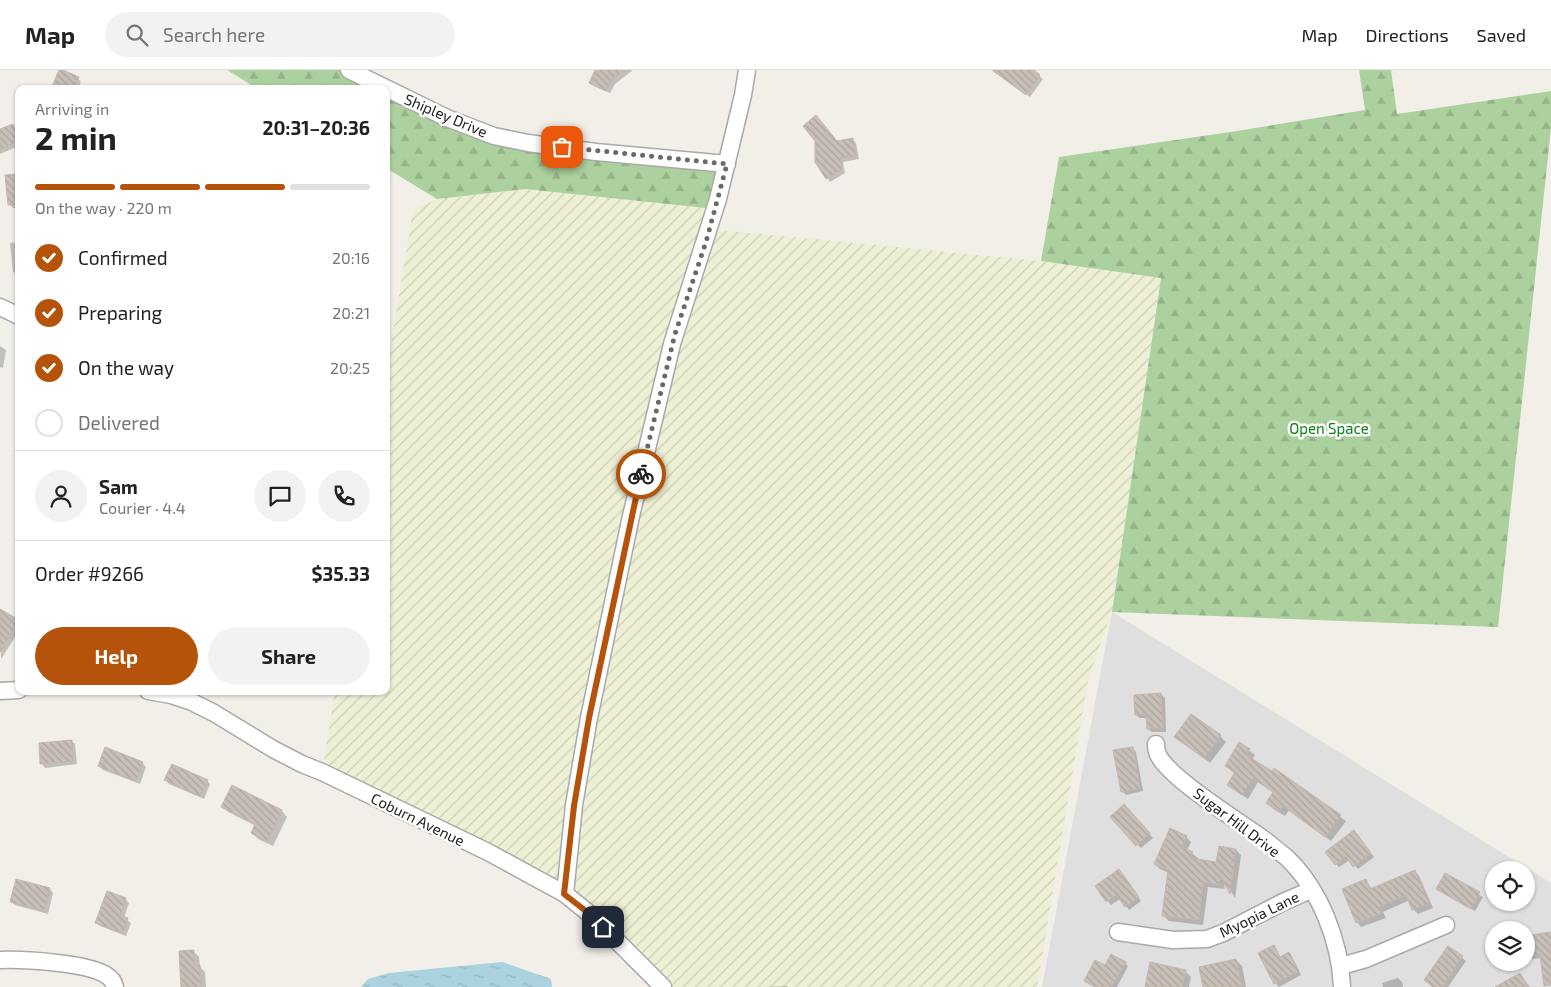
<!DOCTYPE html>
<html lang="en">
<head>
<meta charset="utf-8">
<style>
	:root { --surface:#fff; --page:#f2f2f2; --text:#222; --muted:#767676; --line:#e0e0e0; --accent:#b45309 }
	body { margin:0; font-family:"Exo 2",sans-serif; background:var(--page); color:var(--text); height:100vh; display:flex; flex-direction:column; font-size:19px; white-space:nowrap }
	* { box-sizing:border-box; margin:0 }
	p { font-size:16px; color:var(--muted) }
	.icon { flex:none; width:28px; height:28px; fill:none; stroke:currentColor; stroke-width:2; stroke-linecap:round; stroke-linejoin:round }
	.map { position:relative; flex:1; overflow:hidden }
	.sheet { position:absolute; left:15px; top:15px; width:375px; height:610px; display:flex; flex-direction:column; background:var(--surface); border-radius:10px; box-shadow:0 1px 4px #0004 }
	.sheet>* { flex:none }
	.tools { position:absolute; left:1485px; top:791px; display:grid; gap:10px }
	.tools a { display:grid; place-items:center; width:50px; height:50px; border-radius:50%; background:var(--surface); box-shadow:0 1px 4px #0004; font-size:25px }
	.pin { position:absolute; display:grid; place-items:center; width:42px; height:42px; color:#fff; margin:-21px; border-radius:10px; box-shadow:0 2px 8px #0006 }
	.courier { position:absolute; display:grid; place-items:center; width:50px; height:50px; margin:-25px; border:4px solid #b45309; border-radius:50%; background:#fff; color:#222; box-shadow:0 1px 6px #0007 }
	.head em { font-style:normal; font-weight:700 }
	.head div { display:flex; flex-direction:column-reverse }
	.head { display:flex; align-items:center; justify-content:space-between; height:85px; padding:0 20px }
	h1 { font-size:32px; font-weight:700; line-height:38px }
	.bar { display:grid; grid-template-columns:repeat(4,1fr); gap:8px 5px; align-content:center; height:60px; padding:0 20px }
	.bar i { height:6px; border-radius:4px; background:var(--line) }
	.bar .active { background:var(--accent) }
	.bar p { grid-column:span 4 }
	.line { display:flex; align-items:center; gap:12px; padding:0 20px; border-top:1px solid var(--line) }
	.line div { flex:1 }
	.round { display:grid; place-items:center; flex:none; width:52px; height:52px; border-radius:26px; background:var(--page) }
	ol { padding:0 20px; list-style:none }
	li { display:flex; align-items:center; gap:15px; height:55px }
	li p { margin-inline-start:auto }
	li .icon { padding:5px; border-radius:50%; background:var(--accent); color:#fff; stroke-width:4 }
	li:last-child { color:var(--muted) }
	li i { width:28px; height:28px; border:2px solid var(--line); border-radius:50% }
	.button { display:flex; gap:10px; margin-top:auto; padding:10px 20px }
	.button a { flex:1; height:58px; border-radius:30px; background:var(--accent); color:#fff; font-size:20px; font-weight:700; line-height:58px; text-align:center }
	.button a+a { background:var(--page); color:var(--text) }
	header { display:flex; align-items:center; gap:30px; box-sizing:border-box; height:70px; padding:0 25px; background:var(--surface); border-bottom:1px solid var(--line) }
	header strong { font-size:24px }
	nav { display:flex; gap:28px; margin-inline-start:auto; font-size:18px }
	.search { width:350px; height:45px; background:var(--page); display:flex; align-items:center; gap:12px; box-sizing:border-box; padding:0 18px; border-radius:28px; color:var(--muted); font-size:19px }
	.map>svg:first-child { display:block }
	.residential { fill:#e0dfdf; fill-rule:evenodd }
	.farmland { fill:url(#farmland-furrows) }
	.forest { fill:url(#forest-firs) }
	.water { fill:url(#water-ripples) }
	.shadow { fill:#0003 }
	.building { fill:url(#building-back-hatch); stroke:#c4b6ab }
	.lines { fill:none; stroke-linecap:round; stroke-linejoin:round }
	.minor-casing { stroke:#a9a9a9; stroke-width:19 }
	.minor { stroke:#fff; stroke-width:16 }
	.done { stroke:#6b6a68; stroke-width:5; stroke-dasharray:0 9 }
	.route { stroke:#b45309; stroke-width:6 }
	.labels { text-anchor:middle; dominant-baseline:central; stroke-width:5; stroke-linejoin:round; paint-order:stroke }
	.street-label { font-size:15px; fill:#222; stroke:#fff }
	.park-label { font-size:15px; fill:#0c8416; stroke:#fff }
</style>
</head>
<body>
<header>
<strong>Map</strong>
<div class="search"><svg class="icon" aria-label="search" viewBox="0 0 24 24"><circle cx="10" cy="10" r="6"/><path d="M15 15l6 6"/></svg>Search here</div>
<nav><a>Map</a><a>Directions</a><a>Saved</a></nav>
</header>
<div class="map">
<svg width="1551" height="917" viewBox="0 0 1551 917">
	<defs>
		<pattern id="farmland-furrows" width="10" height="10" patternUnits="userSpaceOnUse" patternTransform="scale(1.25)"><rect width="10" height="10" fill="#eef0d5"/><path d="M-1 1l2-2M0 10L10 0M9 11l2-2" fill="none" stroke="#ccceb7"/></pattern>
		<pattern id="forest-firs" width="22" height="20" patternUnits="userSpaceOnUse" patternTransform="scale(1.25)"><rect width="22" height="20" fill="#add19e"/><path d="M5 1l3.5 6h-7zM16 11l3.5 6h-7z" fill="#95b388"/></pattern>
		<pattern id="water-ripples" width="26" height="14" patternUnits="userSpaceOnUse" patternTransform="scale(1.25)"><rect width="26" height="14" fill="#aad3df"/><path d="M2 4q2-2 4 0t4 0M15 11q2-2 4 0t4 0" fill="none" stroke="#92b5bf"/></pattern>
		<pattern id="building-back-hatch" width="6" height="6" patternUnits="userSpaceOnUse" patternTransform="scale(1.25)"><rect width="6" height="6" fill="#c7bfb8"/><path d="M-1 5l2 2M0 0l6 6M5-1l2 2" fill="none" stroke="#aba49e"/></pattern>
	</defs>
	<rect width="100%" height="100%" fill="#f2efe9"/>
	<path class="residential" d="M1112,542L1551,813V917H1042ZM1494,800H1526V832H1494ZM1494,860H1526V892H1494Z"/>
	<path class="farmland" d="M525,119L715,139L710,159L1041,191L1161,208L1112,542L1088,610L1037,917H663L565,824L322,702L335,621H386V305L413,140L437,129Z"/>
	<g class="forest">
		<path d="M227,0H349L478,61L727,94L715,139L525,119L437,129L386,98V19H258Z"/>
		<path d="M1359,0H1391L1397,44L1551,21V58L1498,557L1112,542L1161,208L1041,191L1059,87L1237,61L1365,40Z"/>
	</g>
	<path class="water" d="M502,892L551,909L552,917H361L368,909L389,903Z"/>
	<g class="shadow">
		<path d="M596,0H633L615,14L610,23L594,16L590,12Z"/>
		<path d="M1004,0H1032L1043,9L1030,27L1004,9Z"/>
		<path d="M78,8L81,12L78,19H52Z"/>
		<path d="M12,55L19,66V76L0,84V60Z"/>
		<path d="M852,69L856,73L859,89L843,92L845,103L830,112L816,91L837,72Z"/>
		<path d="M19,105V138H13L9,134Z"/>
		<path d="M19,172V205H17L13,202L10,173Z"/>
		<path d="M0,276L6,280L3,298L0,297Z"/>
		<path d="M3,542L19,552V561L1,589L0,547Z"/>
		<path d="M1161,624L1165,628L1166,662H1152L1148,659V648H1140L1136,645Z"/>
		<path d="M1220,666L1226,672L1210,693L1182,672Z"/>
		<path d="M71,671L75,674L77,694L45,698L42,694L40,674Z"/>
		<path d="M1240,674L1255,685L1252,690L1272,703L1275,699L1346,751L1331,771L1289,740L1285,746L1272,738L1267,733L1274,723L1258,712L1248,729L1228,715L1235,704L1226,696Z"/>
		<path d="M1132,678L1136,682L1143,721L1126,725L1122,721Z"/>
		<path d="M142,693L146,697L140,714L103,700L99,696Z"/>
		<path d="M166,710L207,711L210,714L204,729L169,714Z"/>
		<path d="M232,717L282,741L287,747L273,776L258,769L252,763L256,756L228,742L222,737Z"/>
		<path d="M1124,736L1153,768L1141,778L1112,747Z"/>
		<path d="M1357,765L1374,787L1358,799L1350,790L1339,797L1336,794Z"/>
		<path d="M1186,767L1191,772L1187,780L1198,788L1197,790L1218,793L1220,777L1236,780L1241,785L1235,828L1226,814L1224,815L1225,819L1208,817L1203,855L1169,851L1164,846L1169,803L1160,799L1155,794Z"/>
		<path d="M1415,802L1419,806L1433,838L1418,844L1413,839L1410,830L1383,842L1386,848L1361,857L1357,852L1366,811L1372,819Z"/>
		<path d="M1123,804L1141,831L1129,840L1120,829L1111,835L1097,817Z"/>
		<path d="M1446,805L1483,827L1475,841L1438,819Z"/>
		<path d="M50,819L53,823L48,844L15,835L12,832Z"/>
		<path d="M125,829L129,833L124,848L131,853L126,866L100,856L96,852Z"/>
		<path d="M1551,864V900L1541,888L1532,889L1528,885Z"/>
		<path d="M1274,876L1281,888L1289,883L1292,887L1301,905L1279,917L1275,913Z"/>
		<path d="M1449,877L1466,891L1448,917H1434Z"/>
		<path d="M193,881L199,887L200,897L205,902L206,917H182Z"/>
		<path d="M1236,890L1242,896L1246,917H1205Z"/>
		<path d="M1125,893L1128,896L1117,917H1094L1085,911L1105,897Z"/>
		<path d="M1185,901L1191,907L1189,917H1146Z"/>
		<path d="M1520,905L1530,917H1498Z"/>
		<path d="M1398,908L1402,912L1403,917H1383L1382,913Z"/>
		<path d="M787,916L788,917H762Z"/>
	</g>
	<g class="building">
		<path d="M59,0H63L79,7L73,19H51Z"/>
		<path d="M595,0H624L611,10L606,21L589,13Z"/>
		<path d="M992,0H1034L1040,5L1026,25Z"/>
		<path d="M816,45L837,71L853,68L856,86L840,88L842,99L826,109L815,92V71L803,56Z"/>
		<path d="M13,54L19,71L0,79V59Z"/>
		<path d="M19,104V134L8,135L5,105Z"/>
		<path d="M0,539L19,550L0,582Z"/>
		<path d="M1161,623L1163,658L1147,659L1146,644L1135,645L1134,625Z"/>
		<path d="M1191,644L1221,665L1204,688L1174,667Z"/>
		<path d="M72,670L73,691L40,694L39,673Z"/>
		<path d="M1239,672L1250,679L1246,685L1272,701L1274,698L1341,745L1325,767L1283,736L1279,742L1266,733L1273,722L1253,708L1242,725L1227,715L1235,702L1225,696Z"/>
		<path d="M105,677L143,692L136,711L98,696Z"/>
		<path d="M1133,677L1140,718L1121,722L1113,680Z"/>
		<path d="M172,694L208,710L200,726L164,710Z"/>
		<path d="M232,715L282,740L267,771L251,763L255,754L221,737Z"/>
		<path d="M1124,734L1150,763L1136,776L1110,747Z"/>
		<path d="M1170,758L1187,766L1182,777L1193,782L1190,788L1216,792L1219,776L1236,779L1230,824L1222,809L1219,810L1220,815L1203,812L1199,850L1162,846L1168,800L1154,794Z"/>
		<path d="M1354,760L1371,783L1353,797L1346,786L1335,795L1325,782Z"/>
		<path d="M1119,799L1139,827L1125,837L1116,825L1106,832L1095,816Z"/>
		<path d="M1415,800L1429,833L1412,840L1406,825L1379,837L1382,843L1356,853L1342,819L1366,809L1370,819Z"/>
		<path d="M1445,803L1480,822L1471,839L1436,819Z"/>
		<path d="M16,809L50,818L44,841L10,832Z"/>
		<path d="M107,821L126,828L120,846L128,848L123,863L95,853Z"/>
		<path d="M1551,862V915L1544,916L1540,884L1527,886L1526,866Z"/>
		<path d="M1274,875L1280,887L1289,882L1299,901L1274,914L1258,883Z"/>
		<path d="M1448,876L1463,886L1442,917H1433L1424,910Z"/>
		<path d="M194,880V895H200L201,917H181L179,881Z"/>
		<path d="M1111,884L1126,892L1111,917H1095L1084,911L1095,890L1105,895Z"/>
		<path d="M1236,889L1242,915L1234,917H1203L1199,897Z"/>
		<path d="M1150,892L1186,900L1182,917H1145Z"/>
		<path d="M1520,903L1528,917H1495Z"/>
	</g>
	<g class="lines">
		<defs>
			<g id="minor">
				<path d="M349,0L447,48L494,66L528,73L596,82L727,94"/>
				<path d="M0,237L19,246"/>
				<path d="M0,621L19,620"/>
				<path d="M148,621L171,625L192,632L214,643L273,679L302,694L322,702L488,782L565,824L591,845L663,917"/>
				<path d="M1156,674C1156,677 1156,679 1157,682C1164,705 1237,750 1259,766C1268,772 1277,780 1286,787C1320,819 1340,871 1342,917"/>
				<path d="M565,824L574,735L589,648L631,446L672,274L718,129L743,25L747,0"/>
				<path d="M1118,862L1173,870L1207,869L1223,863L1283,832L1311,820"/>
				<path d="M0,890C23,889 88,893 106,905C111,908 114,912 115,917"/>
				<path d="M1341,896L1366,889L1446,855"/>
			</g>
		</defs>
		<use href="#minor" class="minor-casing"/>
		<use href="#minor" class="minor"/>
	</g>
	<g class="lines">
		<path class="done" d="M562,77L727,94L706,172L675,264L641,404"/>
		<path class="route" d="M603,857L591,845L564,824L574,736L589,648L641,404"/>
	</g>
	<g class="labels">
		<g class="street-label">
			<text transform="translate(446 45) rotate(23)">Shipley Drive</text>
			<text transform="translate(418 749) rotate(26)">Coburn Avenue</text>
			<text transform="translate(1237 752) rotate(37)">Sugar Hill Drive</text>
			<text transform="translate(1259 844) rotate(-26)">Myopia Lane</text>
		</g>
		<g class="park-label">
			<text x="1329" y="358">Open Space</text>
		</g>
	</g>
</svg>
<div class="tools">
<a><svg class="icon" aria-label="locate" viewBox="0 0 24 24"><circle cx="12" cy="12" r="6"/><path d="M12 2v4M12 18v4M2 12h4M18 12h4"/></svg></a>
<a><svg class="icon" aria-label="layers" viewBox="0 0 24 24"><path d="M12 4l9 5-9 5-9-5zM3 14l9 5 9-5"/></svg></a>
</div>
<div class="pin" style="left:562px;top:77px;background:#ea580c"><svg class="icon" aria-label="bag" viewBox="0 0 24 24"><path d="M5 8h14l-1 12H6zM9 8a3 3 0 0 1 6 0"/></svg></div>
<div class="pin" style="left:603px;top:857px;background:#1f2937"><svg class="icon" aria-label="home" viewBox="0 0 24 24"><path d="M3 11l9-7 9 7M6 9v11h12V9"/></svg></div>
<div class="courier" style="left:641px;top:404px"><svg class="icon" aria-label="bike" viewBox="0 0 24 24"><circle cx="6" cy="16" r="4"/><circle cx="18" cy="16" r="4"/><path d="M6 16l4-8h5l3 8M10 8l3 8H6M13 5h3"/></svg></div>
<section class="sheet">
<div class="head"><div><h1>2 min</h1><p>Arriving in</p></div><em>20:31–20:36</em></div>
<div class="bar"><i class="active"></i><i class="active"></i><i class="active"></i><i></i><p>On the way · 220 m</p></div>
<ol>
<li><svg class="icon" aria-label="check" viewBox="0 0 24 24"><path d="M5 12l5 5 9-10"/></svg>Confirmed<p>20:16</p></li>
<li><svg class="icon" aria-label="check" viewBox="0 0 24 24"><path d="M5 12l5 5 9-10"/></svg>Preparing<p>20:21</p></li>
<li><svg class="icon" aria-label="check" viewBox="0 0 24 24"><path d="M5 12l5 5 9-10"/></svg>On the way<p>20:25</p></li>
<li><i></i>Delivered</li>
</ol>
<div class="line" style="height:90px"><a class="round"><svg class="icon" aria-label="person" viewBox="0 0 24 24"><circle cx="12" cy="8" r="4"/><path d="M4 21q1-7 8-7t8 7"/></svg></a><div><b>Sam</b><p>Courier · 4.4</p></div><a class="round"><svg class="icon" aria-label="chat" viewBox="0 0 24 24"><path d="M4 5h16v11H9l-5 4z"/></svg></a><a class="round"><svg class="icon" aria-label="phone" viewBox="0 0 24 24"><path d="M5 4h4l2 5-3 2q2 4 5 5l2-3 5 2v4C11 20 4 13 5 4z"/></svg></a></div>
<div class="line" style="height:65px"><div>Order #9266</div><b>$35.33</b></div>
<div class="button"><a>Help</a><a>Share</a></div>
</section>
</div>
</body>
</html>
